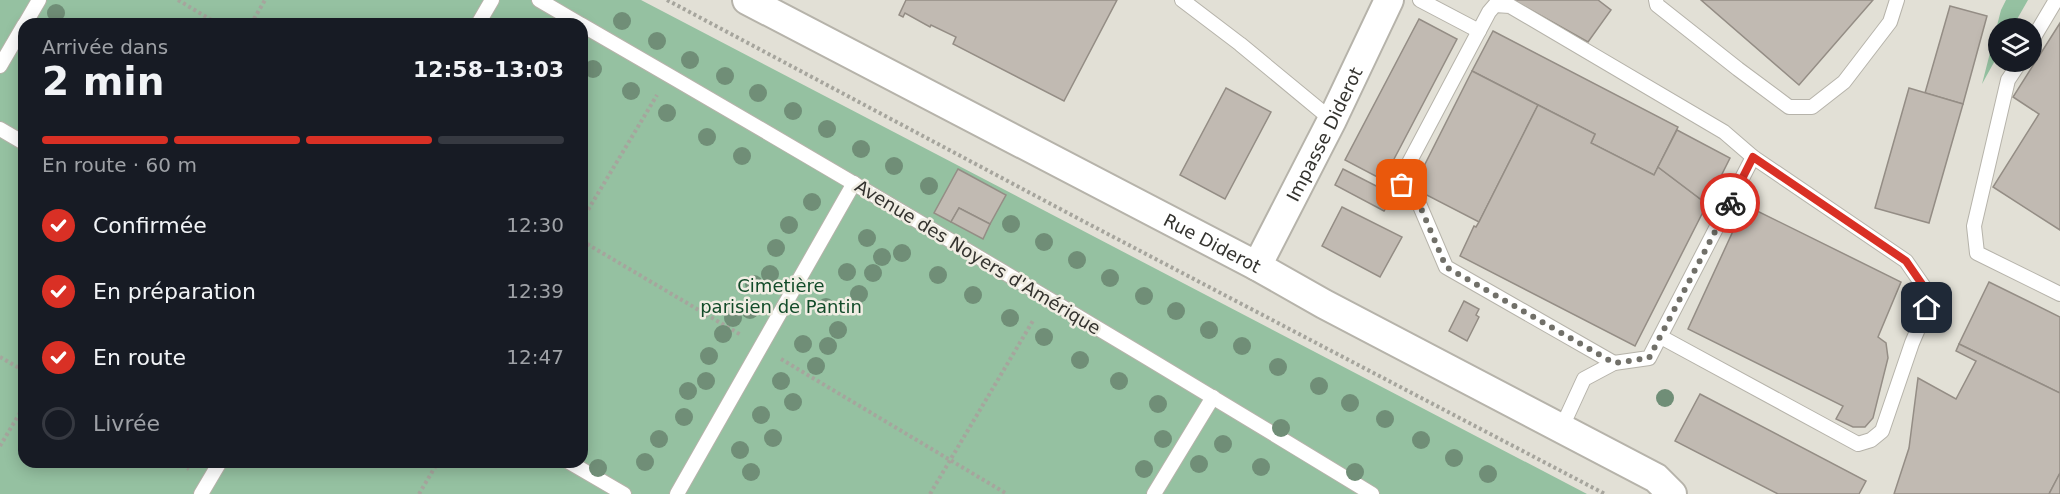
<!DOCTYPE html>
<html lang="fr">
<head>
<meta charset="utf-8">
<style>
	:root { --surface:#171b24; --page:#242831; --text:#f1f3f6; --muted:#9ea1a6; --line:#363941; --accent:#d93025 }
	body { margin:0; font-family:"DejaVu Sans",sans-serif; background:var(--page); color:var(--text); height:100vh; display:flex; flex-direction:column; font-size:22px; white-space:nowrap }
	* { box-sizing:border-box; margin:0 }
	p { font-size:20px; color:var(--muted) }
	.icon { flex:none; width:33px; height:33px; fill:none; stroke:currentColor; stroke-width:2; stroke-linecap:round; stroke-linejoin:round }
	.map { position:relative; flex:1; overflow:hidden }
	.drawer { position:absolute; left:18px; top:18px; width:570px; height:450px; display:flex; flex-direction:column; background:var(--surface); border-radius:18px; box-shadow:0 3px 15px #0003 }
	.drawer>* { flex:none }
	.fabs { position:absolute; left:1988px; top:18px; display:grid; gap:12px }
	.fabs a { display:grid; place-items:center; width:54px; height:54px; border-radius:50%; background:var(--surface); box-shadow:0 3px 15px #0003; font-size:30px }
	.pin { position:absolute; display:grid; place-items:center; width:51px; height:51px; color:#fff; margin:-26px; border-radius:12px; box-shadow:0 3px 9px #0006 }
	.courier { position:absolute; display:grid; place-items:center; width:60px; height:60px; margin:-30px; border:4px solid #d93025; border-radius:50%; background:#fff; color:#222; box-shadow:0 2px 8px #0007 }
	.overview em { font-style:normal; font-weight:700 }
	.overview div { display:flex; flex-direction:column-reverse }
	.overview { display:flex; align-items:center; justify-content:space-between; height:102px; padding:0 24px }
	h1 { font-size:39px; font-weight:700; line-height:45px }
	.bar { display:grid; grid-template-columns:repeat(4,1fr); gap:9px 6px; align-content:center; height:72px; padding:0 24px }
	.bar i { height:8px; border-radius:4px; background:var(--line) }
	.bar .on { background:var(--accent) }
	.bar p { grid-column:span 4 }
	ol { padding:0 24px; list-style:none }
	li { display:flex; align-items:center; gap:18px; height:66px }
	li p { margin-inline-start:auto }
	li .icon { padding:6px; border-radius:50%; background:var(--accent); color:#fff; stroke-width:4 }
	li:last-child { color:var(--muted) }
	li i { width:33px; height:33px; border:3px solid var(--line); border-radius:50% }
	.map>svg:first-child { display:block }
	.green { fill:#95c1a1; fill-rule:evenodd }
	.building { fill:#c1bab2; stroke:#948d85; stroke-width:1.5 }
	.lines { fill:none; stroke-linecap:round; stroke-linejoin:round }
	.lane-casing { stroke:#b6b3aa; stroke-width:16 }
	.street-casing { stroke:#b6b3aa; stroke-width:32 }
	.path { stroke:#a6a59d; stroke-width:4; stroke-dasharray:3 3; stroke-linecap:butt }
	.lane { stroke:#fff; stroke-width:14 }
	.street { stroke:#fff; stroke-width:28 }
	.tree { fill:#708e77 }
	.done { stroke:#717069; stroke-width:6; stroke-dasharray:0 10.8 }
	.route { stroke:#d93025; stroke-width:8 }
	.labels { text-anchor:middle; dominant-baseline:central; stroke-width:5; stroke-linejoin:round; paint-order:stroke }
	.street-label { font-size:18px; fill:#34332f; stroke:#f0ede3 }
	.park-label { font-size:18px; fill:#124b29; stroke:#f0ede3 }
</style>
</head>
<body>
<div class="map">
<svg width="2060" height="494" viewBox="0 0 2060 494">
	<rect width="100%" height="100%" fill="#e2e0d6"/>
	<g class="green">
		<path d="M0,0H641L1587,494H0ZM24,24H582V462H24Z"/>
		<path d="M2006,0H2028L2012,28H1998V55L1982,84L2001,10Z"/>
	</g>
	<g class="building">
		<path d="M906,0H1117L1064,101L953,44L956,37L931,25L930,27L905,13L903,17L899,15Z"/>
		<path d="M1513,0H1598L1611,10L1588,42Z"/>
		<path d="M1701,0H1873L1799,85Z"/>
		<path d="M1950,6L1987,16L1963,104L1925,93Z"/>
		<path d="M1419,19L1457,39L1383,180L1345,160Z"/>
		<path d="M2060,23V230L1993,187L2039,114L2013,97Z"/>
		<path d="M1493,31L1678,127L1654,175L1591,143L1595,134L1472,71Z"/>
		<path d="M1472,71L1538,105L1479,222L1413,188Z"/>
		<path d="M1226,88L1271,112L1225,199L1180,175Z"/>
		<path d="M1909,88L1963,104L1929,223L1875,208Z"/>
		<path d="M1538,105L1595,134L1591,143L1654,175L1658,167L1707,204L1635,346L1460,256L1474,226L1476,227L1479,222Z"/>
		<path d="M1677,130L1730,158L1707,204L1658,167Z"/>
		<path d="M958,169L1006,195L990,224L959,208L951,222L934,213Z"/>
		<path d="M1343,169L1394,195L1384,211L1335,185Z"/>
		<path d="M1745,205L1901,282L1878,337L1886,343L1888,358L1873,418L1865,427H1853L1836,419L1843,406L1688,329Z"/>
		<path d="M1342,207L1402,237L1380,277L1322,246Z"/>
		<path d="M959,208L990,224L983,239L951,222Z"/>
		<path d="M1989,282L2060,317V393L1959,344Z"/>
		<path d="M1464,301L1479,309L1476,315L1479,317L1467,341L1449,331Z"/>
		<path d="M1959,344L2060,393V473L2049,494H1894L1909,448L1918,378L1956,399L1976,361L1956,351Z"/>
		<path d="M1700,394L1866,481L1859,494H1778L1675,441Z"/>
		<path d="M2060,473V494H2049Z"/>
	</g>
	<g class="lines">
		<defs>
			<g id="lane">
				<path d="M539,0L580,24"/>
				<path d="M1182,0L1240,44L1332,120"/>
				<path d="M1420,0L1479,31"/>
				<path d="M1656,0L1657,5L1738,69L1789,107H1812L1844,82L1890,22L1897,0"/>
				<path d="M25,24L39,0"/>
				<path d="M478,24L492,0"/>
				<path d="M582,25C847,178 1110,334 1372,494"/>
				<path d="M2031,42L2056,0"/>
				<path d="M2020,62L2008,80L1974,226L1977,253L2060,294"/>
				<path d="M0,66L24,25"/>
				<path d="M0,129L24,143"/>
				<path d="M1614,363L1446,267L1420,206L1402,185L1403,174L1489,12L1495,5L1510,6L1724,132L1753,157L1906,261L1924,287L1927,308L1912,343L1882,431L1871,440L1858,444L1661,337"/>
				<path d="M1561,429L1584,379L1614,363L1649,358L1753,157"/>
				<path d="M569,462L624,494"/>
				<path d="M201,494L220,462"/>
				<path d="M677,494L854,183"/>
				<path d="M1154,494L1213,397"/>
			</g>
			<g id="street">
				<path id="s1" d="M747,0L1257,266L1324,304L1656,478L1672,494"/>
				<path id="s2" d="M1257,266L1332,120L1389,0"/>
			</g>
		</defs>
		<use href="#lane" class="lane-casing"/>
		<use href="#street" class="street-casing"/>
		<g class="path">
			<path d="M178,0L218,24"/>
			<path d="M667,0L1081,220L1605,494"/>
			<path d="M251,24L265,0"/>
			<path d="M582,220L657,95"/>
			<path d="M582,241L741,335"/>
			<path d="M0,357L24,371"/>
			<path d="M781,359L1007,494"/>
			<path d="M0,446L24,406"/>
			<path d="M177,462L189,469"/>
			<path d="M419,494L438,462"/>
			<path d="M930,494L1034,319"/>
		</g>
		<use href="#lane" class="lane"/>
		<use href="#street" class="street"/>
	</g>
	<g class="tree">
		<circle cx="56" cy="13" r="9"/>
		<circle cx="622" cy="21" r="9"/>
		<circle cx="657" cy="41" r="9"/>
		<circle cx="690" cy="60" r="9"/>
		<circle cx="593" cy="69" r="9"/>
		<circle cx="725" cy="76" r="9"/>
		<circle cx="631" cy="91" r="9"/>
		<circle cx="758" cy="93" r="9"/>
		<circle cx="793" cy="111" r="9"/>
		<circle cx="667" cy="113" r="9"/>
		<circle cx="827" cy="129" r="9"/>
		<circle cx="707" cy="137" r="9"/>
		<circle cx="861" cy="149" r="9"/>
		<circle cx="742" cy="156" r="9"/>
		<circle cx="894" cy="166" r="9"/>
		<circle cx="929" cy="186" r="9"/>
		<circle cx="812" cy="202" r="9"/>
		<circle cx="1011" cy="224" r="9"/>
		<circle cx="789" cy="225" r="9"/>
		<circle cx="867" cy="238" r="9"/>
		<circle cx="1044" cy="242" r="9"/>
		<circle cx="776" cy="248" r="9"/>
		<circle cx="902" cy="253" r="9"/>
		<circle cx="882" cy="257" r="9"/>
		<circle cx="1077" cy="260" r="9"/>
		<circle cx="847" cy="272" r="9"/>
		<circle cx="873" cy="273" r="9"/>
		<circle cx="770" cy="274" r="9"/>
		<circle cx="938" cy="275" r="9"/>
		<circle cx="1110" cy="278" r="9"/>
		<circle cx="754" cy="284" r="9"/>
		<circle cx="859" cy="294" r="9"/>
		<circle cx="973" cy="295" r="9"/>
		<circle cx="1144" cy="296" r="9"/>
		<circle cx="826" cy="307" r="9"/>
		<circle cx="750" cy="310" r="9"/>
		<circle cx="1176" cy="311" r="9"/>
		<circle cx="733" cy="318" r="9"/>
		<circle cx="1010" cy="318" r="9"/>
		<circle cx="838" cy="330" r="9"/>
		<circle cx="1209" cy="330" r="9"/>
		<circle cx="723" cy="334" r="9"/>
		<circle cx="1044" cy="337" r="9"/>
		<circle cx="803" cy="344" r="9"/>
		<circle cx="828" cy="346" r="9"/>
		<circle cx="1242" cy="346" r="9"/>
		<circle cx="709" cy="356" r="9"/>
		<circle cx="1080" cy="360" r="9"/>
		<circle cx="816" cy="366" r="9"/>
		<circle cx="1278" cy="367" r="9"/>
		<circle cx="706" cy="381" r="9"/>
		<circle cx="781" cy="381" r="9"/>
		<circle cx="1119" cy="381" r="9"/>
		<circle cx="1319" cy="386" r="9"/>
		<circle cx="688" cy="391" r="9"/>
		<circle cx="1665" cy="398" r="9"/>
		<circle cx="793" cy="402" r="9"/>
		<circle cx="1350" cy="403" r="9"/>
		<circle cx="1158" cy="404" r="9"/>
		<circle cx="761" cy="415" r="9"/>
		<circle cx="684" cy="417" r="9"/>
		<circle cx="1385" cy="419" r="9"/>
		<circle cx="1281" cy="428" r="9"/>
		<circle cx="773" cy="438" r="9"/>
		<circle cx="659" cy="439" r="9"/>
		<circle cx="1163" cy="439" r="9"/>
		<circle cx="1421" cy="440" r="9"/>
		<circle cx="1223" cy="444" r="9"/>
		<circle cx="740" cy="450" r="9"/>
		<circle cx="1454" cy="458" r="9"/>
		<circle cx="645" cy="462" r="9"/>
		<circle cx="1199" cy="464" r="9"/>
		<circle cx="1261" cy="467" r="9"/>
		<circle cx="598" cy="468" r="9"/>
		<circle cx="1144" cy="469" r="9"/>
		<circle cx="751" cy="472" r="9"/>
		<circle cx="1355" cy="472" r="9"/>
		<circle cx="1488" cy="474" r="9"/>
	</g>
	<g class="lines">
		<path class="done" d="M1402,185L1420,206L1446,267L1614,363L1649,358L1730,203"/>
		<path class="route" d="M1730,203L1753,157L1906,261L1924,287L1927,308"/>
	</g>
	<g class="labels">
		<g class="street-label">
			<text stroke="none"><textPath href="#s2" startOffset="148">Impasse Diderot</textPath></text>
			<text stroke="none"><textPath href="#s1" startOffset="525">Rue Diderot</textPath></text>
			<text transform="translate(978 257) rotate(31)">Avenue des Noyers d'Amérique</text>
		</g>
		<g class="park-label">
			<text x="781" y="285">Cimetière<tspan x="781" dy="21">parisien de Pantin</tspan></text>
		</g>
	</g>
</svg>
<div class="fabs">
<a><svg class="icon" aria-label="layers" viewBox="0 0 24 24"><path d="M12 4l9 5-9 5-9-5zM3 14l9 5 9-5"/></svg></a>
</div>
<div class="pin" style="left:1402px;top:185px;background:#ea580c"><svg class="icon" aria-label="bag" viewBox="0 0 24 24"><path d="M5 8h14l-1 12H6zM9 8a3 3 0 0 1 6 0"/></svg></div>
<div class="pin" style="left:1927px;top:308px;background:#1f2937"><svg class="icon" aria-label="home" viewBox="0 0 24 24"><path d="M3 11l9-7 9 7M6 9v11h12V9"/></svg></div>
<div class="courier" style="left:1730px;top:203px"><svg class="icon" aria-label="bike" viewBox="0 0 24 24"><circle cx="6" cy="16" r="4"/><circle cx="18" cy="16" r="4"/><path d="M6 16l4-8h5l3 8M10 8l3 8H6M13 5h3"/></svg></div>
<section class="drawer">
<div class="overview"><div><h1>2 min</h1><p>Arrivée dans</p></div><em>12:58–13:03</em></div>
<div class="bar"><i class="on"></i><i class="on"></i><i class="on"></i><i></i><p>En route · 60 m</p></div>
<ol>
<li><svg class="icon" aria-label="check" viewBox="0 0 24 24"><path d="M5 12l5 5 9-10"/></svg>Confirmée<p>12:30</p></li>
<li><svg class="icon" aria-label="check" viewBox="0 0 24 24"><path d="M5 12l5 5 9-10"/></svg>En préparation<p>12:39</p></li>
<li><svg class="icon" aria-label="check" viewBox="0 0 24 24"><path d="M5 12l5 5 9-10"/></svg>En route<p>12:47</p></li>
<li><i></i>Livrée</li>
</ol>
</section>
</div>
</body>
</html>
